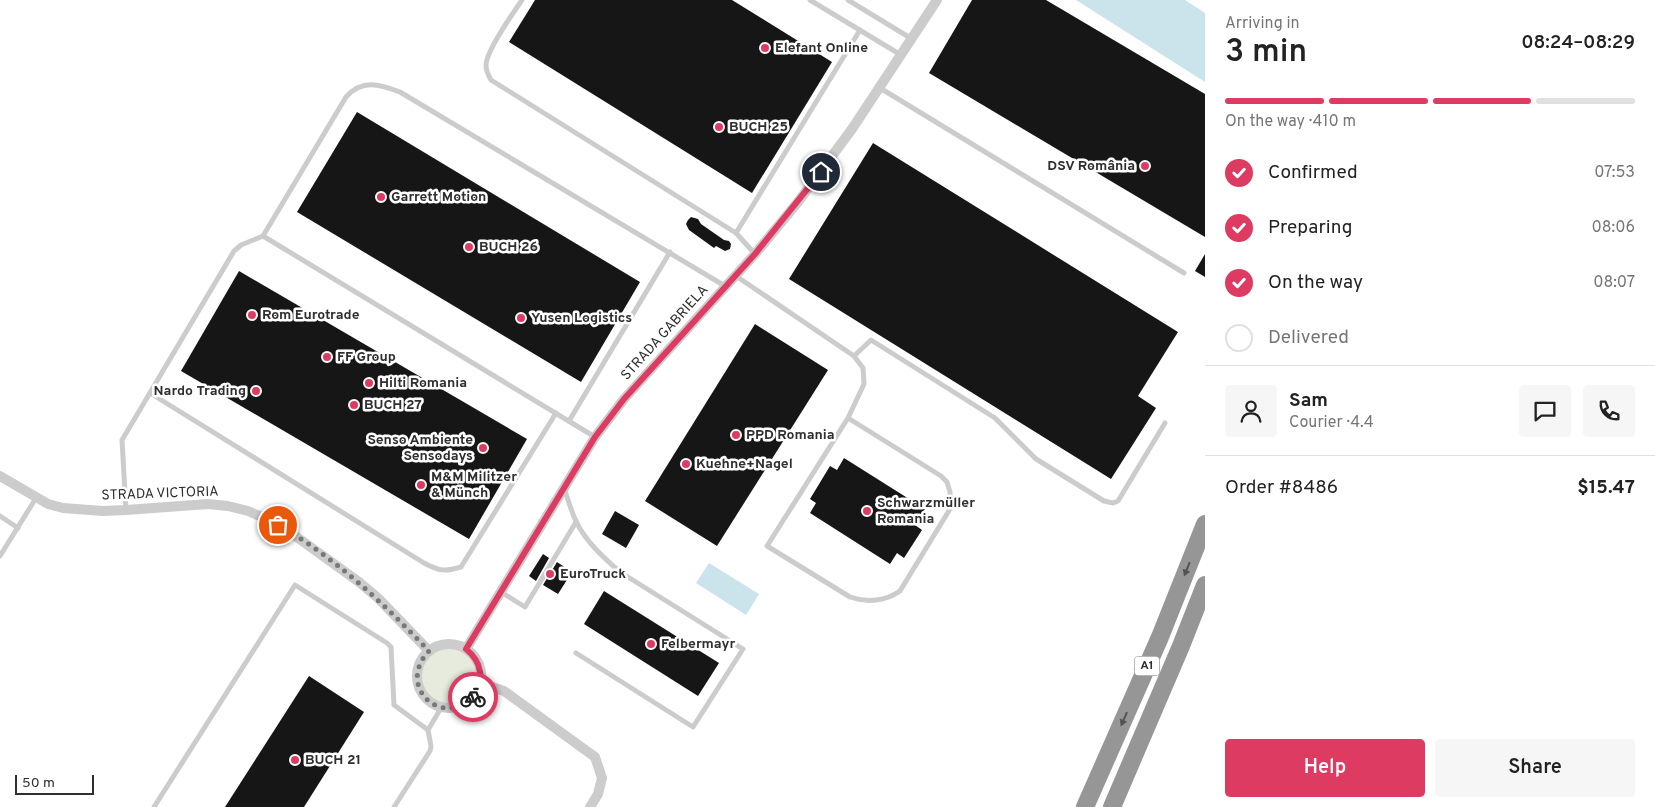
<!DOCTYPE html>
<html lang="en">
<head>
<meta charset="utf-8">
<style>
	:root { --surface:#fff; --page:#f6f6f6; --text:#222; --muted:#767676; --line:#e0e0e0; --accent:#dd3b61 }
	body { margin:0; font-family:Overpass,sans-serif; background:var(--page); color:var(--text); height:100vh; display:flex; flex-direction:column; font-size:19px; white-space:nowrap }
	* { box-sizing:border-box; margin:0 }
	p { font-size:16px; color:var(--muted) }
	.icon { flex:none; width:28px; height:28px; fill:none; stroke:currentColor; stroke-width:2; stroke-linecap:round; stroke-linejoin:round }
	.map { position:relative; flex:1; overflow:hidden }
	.sheet { display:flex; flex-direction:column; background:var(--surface); width:450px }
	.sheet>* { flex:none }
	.scale { position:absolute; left:15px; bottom:12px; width:79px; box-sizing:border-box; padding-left:5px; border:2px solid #2f2f2f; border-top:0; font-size:14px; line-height:18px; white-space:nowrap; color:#2f2f2f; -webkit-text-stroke:4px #fff; paint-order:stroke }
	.pin { position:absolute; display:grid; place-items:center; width:42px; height:42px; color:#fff; margin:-21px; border:2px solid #fff; border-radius:50%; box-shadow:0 1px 5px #0007 }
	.courier { position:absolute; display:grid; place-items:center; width:50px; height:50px; margin:-25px; border:4px solid #dd3b61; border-radius:50%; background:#fff; color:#222; box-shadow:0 1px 6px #0007 }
	.headline em { font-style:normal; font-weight:600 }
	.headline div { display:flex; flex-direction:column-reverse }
	.headline { display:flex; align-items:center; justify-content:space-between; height:85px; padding:0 20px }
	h1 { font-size:32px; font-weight:600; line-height:38px }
	.bar { display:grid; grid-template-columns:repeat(4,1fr); gap:8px 5px; align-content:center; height:60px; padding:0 20px }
	.bar i { height:6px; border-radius:4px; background:var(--line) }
	.bar .on { background:var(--accent) }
	.bar p { grid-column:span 4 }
	.line { display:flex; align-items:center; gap:12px; padding:0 20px; border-top:1px solid var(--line) }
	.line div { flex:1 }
	.round { display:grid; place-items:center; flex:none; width:52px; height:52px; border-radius:5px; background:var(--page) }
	ol { padding:0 20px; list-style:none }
	li { display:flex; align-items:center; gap:15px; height:55px }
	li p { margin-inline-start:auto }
	li .icon { padding:5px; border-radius:50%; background:var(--accent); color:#fff; stroke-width:4 }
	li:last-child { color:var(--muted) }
	li i { width:28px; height:28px; border:2px solid var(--line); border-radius:50% }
	.cta { display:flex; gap:10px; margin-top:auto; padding:10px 20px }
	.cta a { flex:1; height:58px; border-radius:5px; background:var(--accent); color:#fff; font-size:20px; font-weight:600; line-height:58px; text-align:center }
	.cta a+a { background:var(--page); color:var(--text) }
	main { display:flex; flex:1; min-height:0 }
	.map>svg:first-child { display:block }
	.green { fill:#e7ebde }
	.water { fill:#cbe3ea }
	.building { fill:#161616 }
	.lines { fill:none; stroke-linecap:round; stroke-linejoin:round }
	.service { stroke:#ccc; stroke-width:5 }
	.minor { stroke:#ccc; stroke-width:10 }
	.motorway { stroke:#969696; stroke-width:18 }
	.oneway { fill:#535353 }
	.done { stroke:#787878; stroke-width:5; stroke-dasharray:0 9 }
	.route { stroke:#dd3b61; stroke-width:6 }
	.poi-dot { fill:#dd3b61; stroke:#fff; stroke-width:2 }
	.labels { text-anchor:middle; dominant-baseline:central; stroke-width:5; stroke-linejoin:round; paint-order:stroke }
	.shield { fill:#fff; stroke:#6d6d6d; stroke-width:1 }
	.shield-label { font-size:12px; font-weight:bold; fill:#2f2f2f }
	.poi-label { font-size:14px; font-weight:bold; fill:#2f2f2f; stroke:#fff; text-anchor:start }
	.street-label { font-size:14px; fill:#2f2f2f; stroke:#fff }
</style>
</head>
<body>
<main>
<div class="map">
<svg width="1205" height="807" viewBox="0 0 1205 807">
	<rect width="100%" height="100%" fill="#fff"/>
	<circle class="green" cx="449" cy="676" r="32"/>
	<g class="water">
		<path d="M1076,0H1185L1205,13V82Z"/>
		<path d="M709,563L759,594L746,615L696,583Z"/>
	</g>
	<g class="building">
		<path d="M535,0H732L832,62L752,193L509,42Z"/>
		<path d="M972,0H1046L1205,94V237L929,73Z"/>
		<path d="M357,112L640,282L581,382L297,212Z"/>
		<path d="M873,143L1178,332L1138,396L1156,408L1111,479L789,279Z"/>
		<path d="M691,217L698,219L701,224L724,240L729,241L731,244L730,249L725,251L716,246L714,248L689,230L686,224L688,220Z"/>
		<path d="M1205,254V277L1195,271Z"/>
		<path d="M239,271L527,439L469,539L181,371Z"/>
		<path d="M755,324L828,370L717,546L645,501Z"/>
		<path d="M844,458L925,509L915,525L922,530L904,558L897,553L890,564L810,513L816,503L810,499L830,466L837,470Z"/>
		<path d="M615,511L639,525L626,548L602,534Z"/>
		<path d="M543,554L549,558L536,581L529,576Z"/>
		<path d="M557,562L572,572L558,594L543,585Z"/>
		<path d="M604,591L719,663L698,696L584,624Z"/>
		<path d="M309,676L364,712L304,807H225Z"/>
	</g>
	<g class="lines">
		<g class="service">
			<path d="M522,0C513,13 486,51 486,65C486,71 488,75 491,80L736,233L755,254"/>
			<path d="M810,0L901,55"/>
			<path d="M848,0L912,39"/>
			<path d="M880,88L1184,273"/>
			<path d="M736,233L860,30"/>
			<path d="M263,236L595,437"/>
			<path d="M736,276L854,356L863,368L864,384L848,418L767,546L850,597C867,603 886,601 900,591L950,509V492L947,482L941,476L848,418"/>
			<path d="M854,356L871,340L995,418L1036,459L1104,501L1113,503L1118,501L1165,423"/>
			<path d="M150,393L424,563C439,571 445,572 461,567L556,413"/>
			<path d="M569,421L670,252"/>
			<path d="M564,488C568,499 571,511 576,521C585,541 604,558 620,572L743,649L693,727L576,653"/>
			<path d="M126,510L122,440L234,251L241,245L263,236L346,97C362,79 379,84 400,92L725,286"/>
			<path d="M0,516L18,528"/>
			<path d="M0,556L36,498"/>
			<path d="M501,592L525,607L576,522"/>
			<path d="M428,730L441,708"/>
			<path d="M154,807L295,585L387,643L391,647L394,705L428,730L431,746L430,751L394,807"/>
		</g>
		<g class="minor">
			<path d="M0,476L48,504L63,508L103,511L126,510L208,504L228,506L248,511L269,520L287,530L359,582L378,598L429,651"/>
			<circle cx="449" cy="676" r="32"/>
			<path d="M466,649L595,437L624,399L755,254L798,202L852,129L937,0"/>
			<path d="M480,683L504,691L595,757L602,778L598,794L590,807"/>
		</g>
		<g class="motorway">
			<path d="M1085,807L1160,637L1205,524"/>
			<path d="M1112,807L1181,646L1205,585"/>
		</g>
	</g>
	<defs><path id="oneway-solid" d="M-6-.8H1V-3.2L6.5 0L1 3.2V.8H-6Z" transform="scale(1.25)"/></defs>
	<g class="oneway">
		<use href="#oneway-solid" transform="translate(1187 569) rotate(112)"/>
		<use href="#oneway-solid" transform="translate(1124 719) rotate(114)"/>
	</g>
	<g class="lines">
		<path class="done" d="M278,525C336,558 383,603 429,651C396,685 440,729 473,697"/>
		<path class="route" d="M473,697C485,680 482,662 466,649L595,437L624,399L755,254L821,172"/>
	</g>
	<g class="poi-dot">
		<circle cx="765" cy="48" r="5"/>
		<circle cx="719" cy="127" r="5"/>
		<circle cx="1145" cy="166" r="5"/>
		<circle cx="381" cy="197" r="5"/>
		<circle cx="469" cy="247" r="5"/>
		<circle cx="252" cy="315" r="5"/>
		<circle cx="521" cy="318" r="5"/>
		<circle cx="327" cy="357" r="5"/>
		<circle cx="369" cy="383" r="5"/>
		<circle cx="256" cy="391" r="5"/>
		<circle cx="354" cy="405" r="5"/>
		<circle cx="736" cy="435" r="5"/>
		<circle cx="483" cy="448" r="5"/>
		<circle cx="686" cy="464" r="5"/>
		<circle cx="421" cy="485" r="5"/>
		<circle cx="867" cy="511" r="5"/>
		<circle cx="550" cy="574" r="5"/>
		<circle cx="651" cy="644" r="5"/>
		<circle cx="295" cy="760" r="5"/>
	</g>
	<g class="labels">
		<rect class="shield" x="1134.5" y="656.5" width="25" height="19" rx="4"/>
		<g class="shield-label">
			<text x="1147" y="666">A1</text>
		</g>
		<g class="poi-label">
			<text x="775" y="48">Elefant Online</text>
			<text x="729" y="127">BUCH 25</text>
			<text x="1135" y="166" text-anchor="end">DSV România</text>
			<text x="391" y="197">Garrett Motion</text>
			<text x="479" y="247">BUCH 26</text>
			<text x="262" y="315">Rom Eurotrade</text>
			<text x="531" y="318">Yusen Logistics</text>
			<text x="337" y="357">FF Group</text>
			<text x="379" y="383">Hilti Romania</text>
			<text x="246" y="391" text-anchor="end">Nardo Trading</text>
			<text x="364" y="405">BUCH 27</text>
			<text x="746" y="435">PPD Romania</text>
			<text x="473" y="440" text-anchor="end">Senso Ambiente<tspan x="473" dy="16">Sensodays</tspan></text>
			<text x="696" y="464">Kuehne+Nagel</text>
			<text x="431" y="477">M&amp;M Militzer<tspan x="431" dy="16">&amp; Münch</tspan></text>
			<text x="877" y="503">Schwarzmüller<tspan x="877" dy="16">Romania</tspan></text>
			<text x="560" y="574">EuroTruck</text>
			<text x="661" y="644">Felbermayr</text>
			<text x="305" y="760">BUCH 21</text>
		</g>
		<g class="street-label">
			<text transform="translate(665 333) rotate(-48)">STRADA GABRIELA</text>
			<text transform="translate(160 494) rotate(-2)">STRADA VICTORIA</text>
		</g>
	</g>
</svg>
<div class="scale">50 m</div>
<div class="pin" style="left:278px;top:525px;background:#ea580c"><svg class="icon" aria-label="bag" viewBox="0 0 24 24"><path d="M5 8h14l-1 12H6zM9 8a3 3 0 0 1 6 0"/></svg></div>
<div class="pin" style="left:821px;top:172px;background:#1f2937"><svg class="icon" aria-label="home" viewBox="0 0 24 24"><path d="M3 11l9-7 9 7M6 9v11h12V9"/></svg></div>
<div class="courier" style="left:473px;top:697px"><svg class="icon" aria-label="bike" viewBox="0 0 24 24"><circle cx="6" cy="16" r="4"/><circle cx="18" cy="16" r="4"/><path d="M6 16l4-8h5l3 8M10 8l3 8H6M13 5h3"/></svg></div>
</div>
<section class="sheet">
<div class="headline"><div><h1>3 min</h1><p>Arriving in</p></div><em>08:24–08:29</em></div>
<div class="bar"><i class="on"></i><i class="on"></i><i class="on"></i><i></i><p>On the way · 410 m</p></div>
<ol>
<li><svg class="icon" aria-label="check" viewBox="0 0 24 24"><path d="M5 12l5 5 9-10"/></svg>Confirmed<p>07:53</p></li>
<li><svg class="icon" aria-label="check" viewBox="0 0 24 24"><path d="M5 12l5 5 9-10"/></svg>Preparing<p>08:06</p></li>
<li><svg class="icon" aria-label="check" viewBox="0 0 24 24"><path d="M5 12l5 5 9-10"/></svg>On the way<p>08:07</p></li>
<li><i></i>Delivered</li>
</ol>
<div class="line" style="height:90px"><a class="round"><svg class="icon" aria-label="person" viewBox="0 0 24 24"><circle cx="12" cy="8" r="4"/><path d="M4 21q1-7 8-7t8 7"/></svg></a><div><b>Sam</b><p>Courier · 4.4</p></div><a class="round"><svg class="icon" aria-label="chat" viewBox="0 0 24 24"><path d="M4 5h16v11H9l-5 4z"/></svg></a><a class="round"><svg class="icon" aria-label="phone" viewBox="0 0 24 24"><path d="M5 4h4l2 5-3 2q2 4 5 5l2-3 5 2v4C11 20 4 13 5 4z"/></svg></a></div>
<div class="line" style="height:65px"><div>Order #8486</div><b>$15.47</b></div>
<div class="cta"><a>Help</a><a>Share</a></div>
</section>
</main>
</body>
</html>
